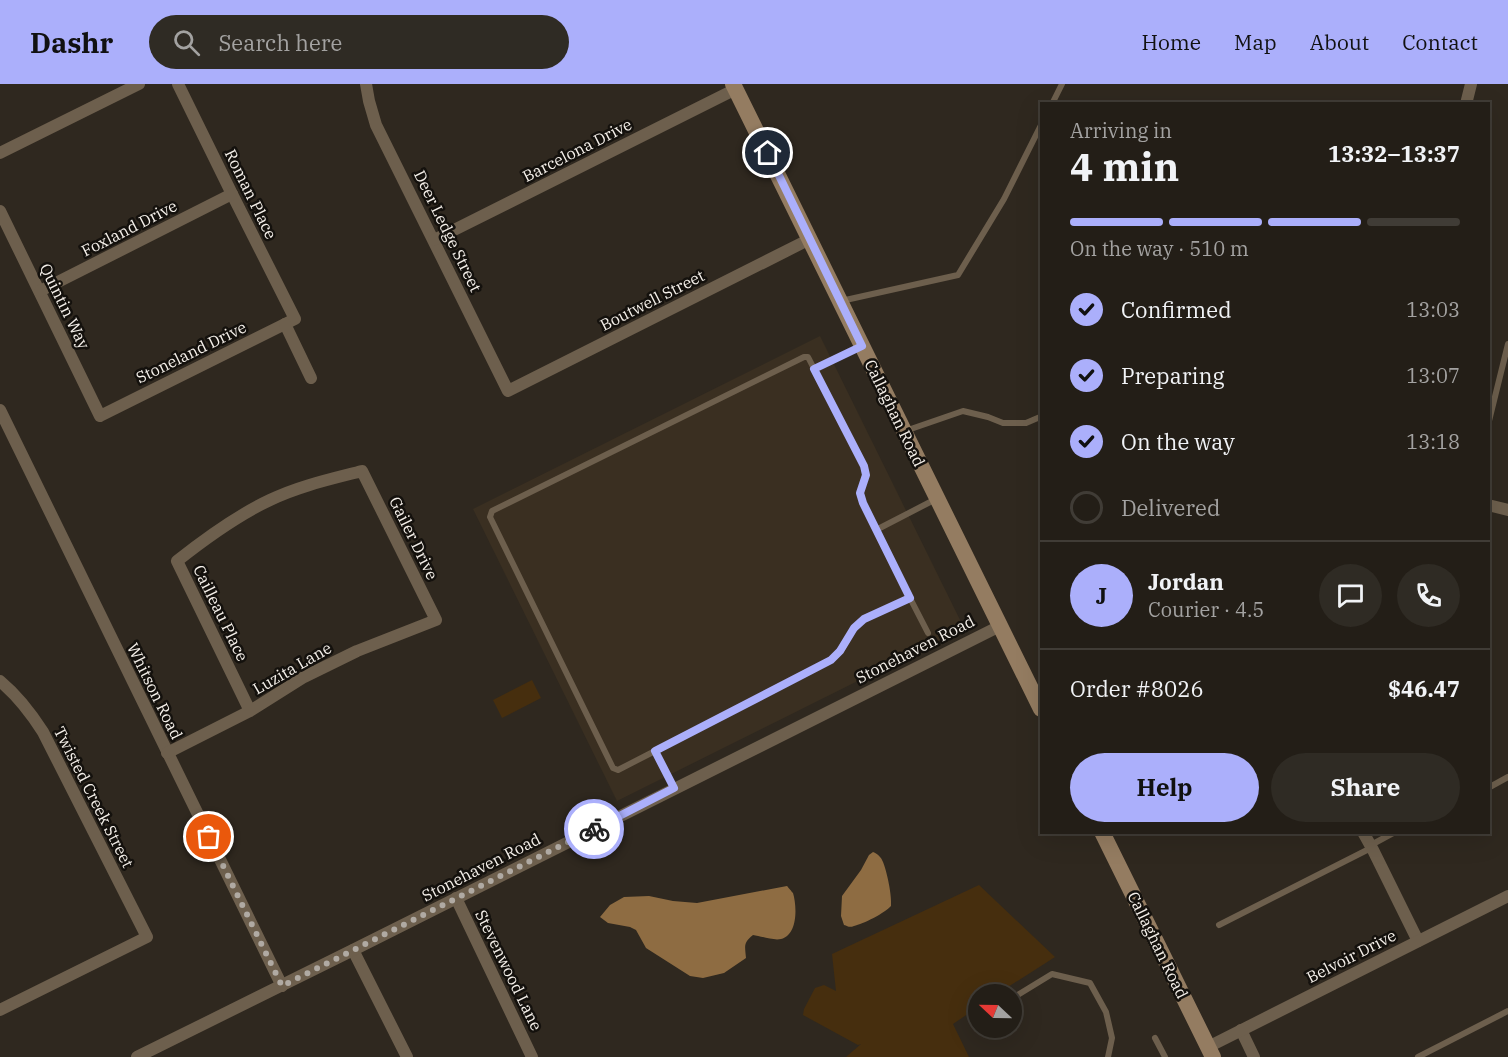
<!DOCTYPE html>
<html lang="en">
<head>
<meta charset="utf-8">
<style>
	:root { --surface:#231e17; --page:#2f2b24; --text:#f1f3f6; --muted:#a3a2a1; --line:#403c36; --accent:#abaffb }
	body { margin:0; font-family:"IBM Plex Serif",serif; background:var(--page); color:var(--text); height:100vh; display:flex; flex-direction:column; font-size:22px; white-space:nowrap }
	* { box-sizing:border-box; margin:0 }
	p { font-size:20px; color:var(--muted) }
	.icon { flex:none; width:33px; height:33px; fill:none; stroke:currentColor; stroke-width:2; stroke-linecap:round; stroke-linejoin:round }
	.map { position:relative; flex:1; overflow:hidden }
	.details { position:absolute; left:1040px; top:18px; width:450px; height:732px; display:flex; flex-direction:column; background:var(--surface); border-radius:0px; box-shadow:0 6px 24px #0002,0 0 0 2px var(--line) }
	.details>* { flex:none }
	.needle { width:39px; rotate:292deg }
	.controls { position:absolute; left:968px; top:900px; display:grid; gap:12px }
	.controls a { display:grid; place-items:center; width:54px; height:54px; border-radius:50%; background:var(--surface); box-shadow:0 6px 24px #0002,0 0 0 2px var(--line); font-size:30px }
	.pin { position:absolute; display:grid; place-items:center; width:51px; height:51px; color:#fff; margin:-26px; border:3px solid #fff; border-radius:50%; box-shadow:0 2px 6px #0007 }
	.courier { position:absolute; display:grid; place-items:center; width:60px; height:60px; margin:-30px; border:4px solid #abaffb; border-radius:50%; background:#fff; color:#222; box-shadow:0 2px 8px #0007 }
	.summary em { font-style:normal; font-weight:700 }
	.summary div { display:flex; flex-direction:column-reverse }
	.summary { display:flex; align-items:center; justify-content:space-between; height:102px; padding:0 30px }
	h1 { font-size:39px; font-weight:700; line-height:45px }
	.bar { display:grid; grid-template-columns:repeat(4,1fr); gap:9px 6px; align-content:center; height:72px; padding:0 30px }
	.bar i { height:8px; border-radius:4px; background:var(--line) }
	.bar .current { background:var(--accent) }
	.bar p { grid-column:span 4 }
	.line { display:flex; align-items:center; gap:15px; padding:0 30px; border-top:2px solid var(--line) }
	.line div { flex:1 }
	.round { display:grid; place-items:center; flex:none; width:63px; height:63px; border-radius:32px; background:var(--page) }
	ol { padding:0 30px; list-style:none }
	li { display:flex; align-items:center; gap:18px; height:66px }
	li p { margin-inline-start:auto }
	li .icon { padding:6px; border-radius:50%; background:var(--accent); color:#111; stroke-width:4 }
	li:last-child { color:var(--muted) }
	li i { width:33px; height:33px; border:3px solid var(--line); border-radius:50% }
	.action { display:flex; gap:12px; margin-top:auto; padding:12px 30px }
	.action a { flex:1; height:69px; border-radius:36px; background:var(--accent); color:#111; font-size:24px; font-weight:700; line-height:69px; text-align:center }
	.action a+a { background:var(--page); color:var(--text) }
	header { display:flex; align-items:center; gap:36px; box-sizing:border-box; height:84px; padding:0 30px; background:var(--accent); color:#111 }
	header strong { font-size:28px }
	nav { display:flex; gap:33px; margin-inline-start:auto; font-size:21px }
	.search { width:420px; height:54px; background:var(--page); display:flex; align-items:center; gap:15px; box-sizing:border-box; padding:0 21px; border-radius:33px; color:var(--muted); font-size:22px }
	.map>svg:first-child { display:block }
	.built { fill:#3a2f21 }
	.green { fill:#462e0e }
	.water { fill:#8e6c42 }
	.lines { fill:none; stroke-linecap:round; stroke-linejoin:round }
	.service { stroke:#6d5f4d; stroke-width:6 }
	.minor { stroke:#6d5f4d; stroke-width:12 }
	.secondary { stroke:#947c61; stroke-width:16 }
	.done { stroke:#b0aaa3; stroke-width:6; stroke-dasharray:0 10.8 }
	.route { stroke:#abaffb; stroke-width:8 }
	.labels { text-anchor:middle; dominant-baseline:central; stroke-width:5; stroke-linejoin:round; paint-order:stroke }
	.street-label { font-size:16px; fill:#f5f0ea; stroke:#14110d }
</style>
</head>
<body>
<header>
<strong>Dashr</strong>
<div class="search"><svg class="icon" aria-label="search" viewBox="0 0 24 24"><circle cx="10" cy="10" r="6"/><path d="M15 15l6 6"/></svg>Search here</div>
<nav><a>Home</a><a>Map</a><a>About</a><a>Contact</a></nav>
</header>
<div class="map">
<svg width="1508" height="973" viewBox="0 0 1508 973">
	<rect width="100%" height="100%" fill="#2f281f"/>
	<path class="built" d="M820,252L964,544L617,717L473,425Z"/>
	<g class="green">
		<path d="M532,596L541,614L502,634L493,616Z"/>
		<path d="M979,801L1055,873L997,910H978V923L953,940L969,973H846L861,960L858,961L803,931L804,925L815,904L824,901L836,907L832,870Z"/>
	</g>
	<g class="water">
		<path d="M873,768C878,770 881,773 883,778C887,788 892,811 891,822C885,829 863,840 854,842C849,844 848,842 844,841L841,832L842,812L861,786L869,771Z"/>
		<path d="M787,802C788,803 792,808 793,809C797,822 798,851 781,855C774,857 761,852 753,851C743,859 745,862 746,874L724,889L703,894L690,892L646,864L636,846L630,843L608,839L600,833L610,821L624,813L649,812L673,817L697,819Z"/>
	</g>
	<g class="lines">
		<g class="service">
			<path d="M1052,20L1062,0"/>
			<path d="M841,217L958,191L1004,115L1041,41"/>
			<path d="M814,285L862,262"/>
			<path d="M1488,341L1508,260"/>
			<path d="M905,347L963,327L988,333L1003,339H1026L1040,333"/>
			<path d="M910,514L928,549"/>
			<path d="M655,667L618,686L613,684L490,433L492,427L804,273H808L864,382L866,391L860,409L863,419L876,446"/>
			<path d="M674,704L655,667L831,576L841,567L854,544L864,535L910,514L876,446L936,415"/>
			<path d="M1488,704L1508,693"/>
			<path d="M1371,761L1395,748"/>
			<path d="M1219,841L1371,764"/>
			<path d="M1011,915L1052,890L1090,899L1106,928L1112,954L1108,973"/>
			<path d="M1155,954L1165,973"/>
			<path d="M1418,973L1508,927"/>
		</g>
		<g class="minor">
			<path d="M366,0L369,17L376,41L508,307L810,155"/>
			<path d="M1466,20L1471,0"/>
			<path d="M0,69L139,0"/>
			<path d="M0,127L100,332L295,235L232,110L178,0"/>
			<path d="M434,156L736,5"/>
			<path d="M40,207L232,110"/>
			<path d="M285,240L311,294"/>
			<path d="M0,326L282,902"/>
			<path d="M1488,421L1508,426"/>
			<path d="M0,597C18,612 31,629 43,648L147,853L0,926"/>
			<path d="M167,669L250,627L304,593L357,567L436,536L362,387C331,395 299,402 270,416C236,432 206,454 177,477L250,627"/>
			<path d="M1363,748L1373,766L1418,857"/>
			<path d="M456,814L532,973"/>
			<path d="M353,866L407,973"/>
			<path d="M1241,946L1254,973"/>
			<path d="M1208,963L1508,812"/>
			<path d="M137,973L353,866L1000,542"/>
		</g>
		<g class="secondary">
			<path d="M733,0L1041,625"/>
			<path d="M1102,748L1213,973"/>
		</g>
	</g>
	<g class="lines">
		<path class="done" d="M209,753L282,902L594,745"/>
		<path class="route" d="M594,745L674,704L655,667L831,576L840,567L854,544L864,535L910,514L863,419L860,409L866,391L864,382L814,285L862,262L768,69"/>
	</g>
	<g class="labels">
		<g class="street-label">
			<text transform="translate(577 66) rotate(-27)">Barcelona Drive</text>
			<text transform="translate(251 110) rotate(64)">Roman Place</text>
			<text transform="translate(129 144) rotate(-27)">Foxland Drive</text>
			<text transform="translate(448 147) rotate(64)">Deer Ledge Street</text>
			<text transform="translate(652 216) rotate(-27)">Boutwell Street</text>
			<text transform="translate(65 222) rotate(64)">Quintin Way</text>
			<text transform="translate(191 268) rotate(-26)">Stoneland Drive</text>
			<text transform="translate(895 329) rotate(64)">Callaghan Road</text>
			<text transform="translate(414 454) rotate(64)">Gailer Drive</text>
			<text transform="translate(221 529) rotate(64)">Cailleau Place</text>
			<text transform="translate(915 565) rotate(-27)">Stonehaven Road</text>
			<text transform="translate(292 584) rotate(-30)">Luzita Lane</text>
			<text transform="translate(155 607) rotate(64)">Whitson Road</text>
			<text transform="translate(94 713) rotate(63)">Twisted Creek Street</text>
			<text transform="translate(481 783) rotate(-27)">Stonehaven Road</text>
			<text transform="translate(1158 861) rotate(64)">Callaghan Road</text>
			<text transform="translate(1351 872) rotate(-27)">Belvoir Drive</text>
			<text transform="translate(509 886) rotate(64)">Stevenwood Lane</text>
		</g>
	</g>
</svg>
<div class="controls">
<a><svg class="needle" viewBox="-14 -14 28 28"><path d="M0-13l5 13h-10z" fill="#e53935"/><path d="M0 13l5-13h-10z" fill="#a3a2a1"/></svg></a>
</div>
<div class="pin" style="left:209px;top:753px;background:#ea580c"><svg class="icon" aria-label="bag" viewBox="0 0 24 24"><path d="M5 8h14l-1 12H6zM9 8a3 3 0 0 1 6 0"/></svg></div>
<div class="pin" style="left:768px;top:69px;background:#1f2937"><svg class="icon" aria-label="home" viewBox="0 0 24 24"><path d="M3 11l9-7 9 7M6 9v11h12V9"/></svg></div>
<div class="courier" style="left:594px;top:745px"><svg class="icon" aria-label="bike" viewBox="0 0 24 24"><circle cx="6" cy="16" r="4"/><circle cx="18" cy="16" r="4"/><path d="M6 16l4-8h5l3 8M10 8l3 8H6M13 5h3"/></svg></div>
<section class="details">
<div class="summary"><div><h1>4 min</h1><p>Arriving in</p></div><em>13:32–13:37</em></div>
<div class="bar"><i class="current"></i><i class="current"></i><i class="current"></i><i></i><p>On the way · 510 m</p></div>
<ol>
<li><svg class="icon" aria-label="check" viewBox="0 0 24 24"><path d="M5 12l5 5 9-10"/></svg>Confirmed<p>13:03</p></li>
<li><svg class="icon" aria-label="check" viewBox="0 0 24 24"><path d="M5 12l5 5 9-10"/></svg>Preparing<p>13:07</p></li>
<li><svg class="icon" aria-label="check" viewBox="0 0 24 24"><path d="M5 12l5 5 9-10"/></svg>On the way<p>13:18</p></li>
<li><i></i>Delivered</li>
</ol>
<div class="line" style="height:108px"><b class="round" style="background:var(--accent);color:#111">J</b><div><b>Jordan</b><p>Courier · 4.5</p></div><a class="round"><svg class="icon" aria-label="chat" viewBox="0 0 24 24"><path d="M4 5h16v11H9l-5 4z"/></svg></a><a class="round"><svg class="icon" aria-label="phone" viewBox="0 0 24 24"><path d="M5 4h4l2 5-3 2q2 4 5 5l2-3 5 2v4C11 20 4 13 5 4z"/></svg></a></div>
<div class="line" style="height:78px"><div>Order #8026</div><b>$46.47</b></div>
<div class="action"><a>Help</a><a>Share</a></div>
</section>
</div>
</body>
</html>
